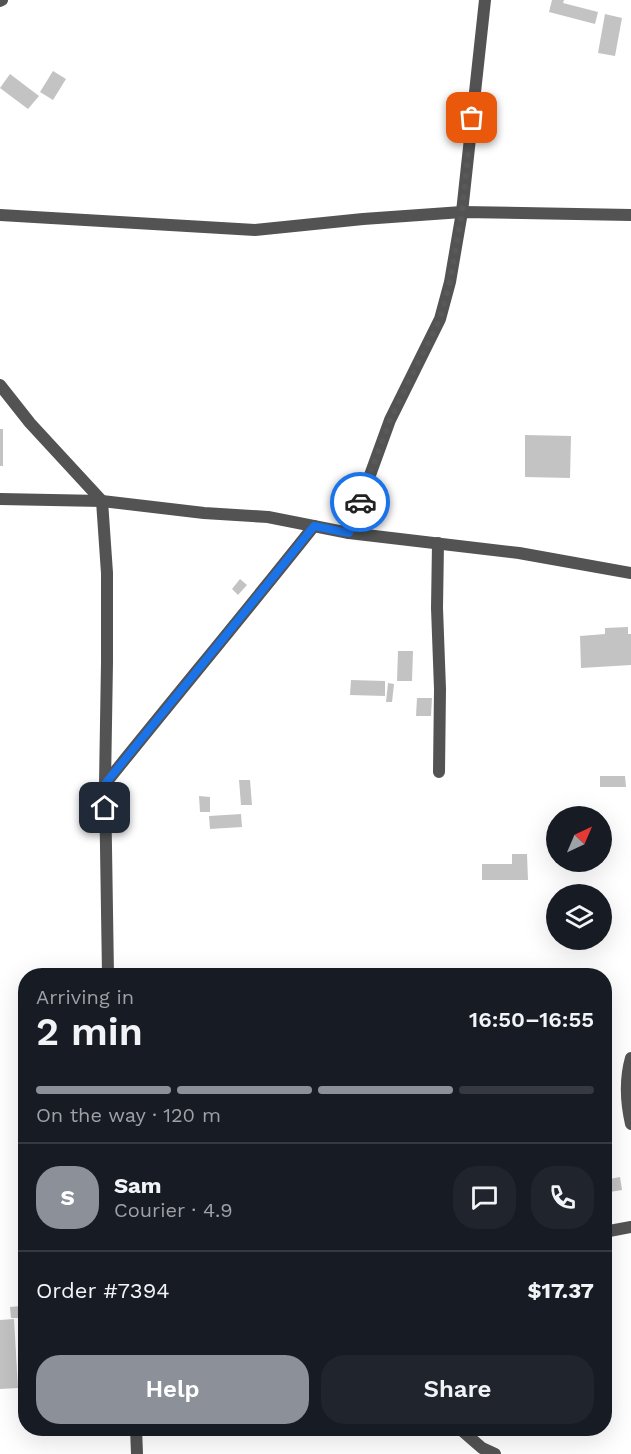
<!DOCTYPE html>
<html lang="en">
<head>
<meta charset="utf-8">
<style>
	:root { --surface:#171b24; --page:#20242c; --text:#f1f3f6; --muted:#9ea1a6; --line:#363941; --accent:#8c9099 }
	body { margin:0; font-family:"Work Sans",sans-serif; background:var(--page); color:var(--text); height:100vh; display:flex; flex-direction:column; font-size:22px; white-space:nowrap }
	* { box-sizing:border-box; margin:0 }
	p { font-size:20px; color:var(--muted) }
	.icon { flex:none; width:33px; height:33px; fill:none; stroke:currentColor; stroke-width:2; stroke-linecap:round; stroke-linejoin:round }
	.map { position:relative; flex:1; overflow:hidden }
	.side { position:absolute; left:18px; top:968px; width:594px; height:468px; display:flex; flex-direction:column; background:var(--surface); border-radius:24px; box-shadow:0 6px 24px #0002 }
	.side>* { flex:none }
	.needle { width:39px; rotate:44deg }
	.tools { position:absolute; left:546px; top:806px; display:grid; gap:12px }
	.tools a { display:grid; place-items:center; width:66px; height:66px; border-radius:50%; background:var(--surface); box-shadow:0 6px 24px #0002; font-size:30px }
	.pin { position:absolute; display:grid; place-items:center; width:51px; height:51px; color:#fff; margin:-26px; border-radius:12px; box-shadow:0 3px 9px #0006 }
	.courier { position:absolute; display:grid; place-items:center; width:60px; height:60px; margin:-30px; border:4px solid #1a73e8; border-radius:50%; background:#fff; color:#222; box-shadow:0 2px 8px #0007 }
	.head em { font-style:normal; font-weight:600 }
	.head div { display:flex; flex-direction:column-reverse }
	.head { display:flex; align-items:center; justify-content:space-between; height:102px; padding:0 18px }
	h1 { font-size:39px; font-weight:600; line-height:45px }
	.bar { display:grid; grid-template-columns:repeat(4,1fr); gap:9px 6px; align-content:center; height:72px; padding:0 18px }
	.bar i { height:8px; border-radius:4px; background:var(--line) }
	.bar .on { background:var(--accent) }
	.bar p { grid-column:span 4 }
	.line { display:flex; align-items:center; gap:15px; padding:0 18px; border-top:2px solid var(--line) }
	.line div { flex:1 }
	.round { display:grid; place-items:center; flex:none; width:63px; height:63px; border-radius:24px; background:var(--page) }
	.primary-button { display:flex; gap:12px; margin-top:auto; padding:12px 18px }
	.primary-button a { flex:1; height:69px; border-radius:24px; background:var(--accent); color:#fff; font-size:24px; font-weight:600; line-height:69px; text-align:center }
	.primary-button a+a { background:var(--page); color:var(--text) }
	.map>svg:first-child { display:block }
	.building { fill:#c3c3c3 }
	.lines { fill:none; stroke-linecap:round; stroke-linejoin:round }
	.minor { stroke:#535353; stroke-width:12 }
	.done { stroke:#595959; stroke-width:6; stroke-dasharray:0 10.8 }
	.route { stroke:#1a73e8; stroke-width:8 }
</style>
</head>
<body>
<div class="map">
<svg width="631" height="1454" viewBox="0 0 631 1454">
	<rect width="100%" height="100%" fill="#fff"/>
	<g class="building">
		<path d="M552,0H564L563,3L598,12L595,24L549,12Z"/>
		<path d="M605,14L622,18L615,56L598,53Z"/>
		<path d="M53,71L66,79L53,100L40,92Z"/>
		<path d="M10,74L39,96L28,109L0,88Z"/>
		<rect x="0" y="429" width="3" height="37"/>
		<path d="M525,435L571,436L570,478L525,477Z"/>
		<path d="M240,579L247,585L238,595L232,589Z"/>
		<path d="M628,627V634H631V665L581,668L580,636L605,634V628Z"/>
		<path d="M398,651H413L412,681H397Z"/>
		<path d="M351,680L385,681V696L350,695Z"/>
		<path d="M388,683L394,684L392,702H386Z"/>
		<path d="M417,698H432L431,716H416Z"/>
		<path d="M600,776H625L626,787H600Z"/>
		<path d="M239,780H250L252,805H241Z"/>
		<path d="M199,796L210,797V812H200Z"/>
		<path d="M241,814L242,827L210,829L209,816Z"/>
		<path d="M512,854H527L528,880H482V864H512Z"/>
		<path d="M620,1177L622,1190L604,1193V1180Z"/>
		<path d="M21,1306L22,1318H11L10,1307Z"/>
		<path d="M14,1319L18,1388L0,1389V1320Z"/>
	</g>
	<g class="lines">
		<g class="minor">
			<path d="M0,1L2,0"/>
			<path d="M0,215L255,230L363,219L462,212L631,215"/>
			<path d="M0,385L30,423L102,501L107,573V662L105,784L108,975"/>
			<path d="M0,499L102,501L204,513L268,517L349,533L519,553L631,573"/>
			<path d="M349,533L390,420L440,319L450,282L462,212L485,0"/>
			<path d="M438,543L437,608L440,689L439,772"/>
			<path d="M105,784C174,698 245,613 314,526"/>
			<path d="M631,1058C625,1079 626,1102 631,1124"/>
			<path d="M604,1232L631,1227"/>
			<path d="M136,1428L137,1454"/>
			<path d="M459,1428L482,1448L495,1454"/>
		</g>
	</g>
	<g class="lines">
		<path class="done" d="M360,502L390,420L440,319L450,282L462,212L472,118"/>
		<path class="route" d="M105,808V784C174,698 245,613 314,526L349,533L360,502"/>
	</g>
</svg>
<div class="tools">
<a><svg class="needle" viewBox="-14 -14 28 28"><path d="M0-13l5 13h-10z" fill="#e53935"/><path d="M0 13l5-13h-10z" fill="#9ea1a6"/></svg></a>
<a><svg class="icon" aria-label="layers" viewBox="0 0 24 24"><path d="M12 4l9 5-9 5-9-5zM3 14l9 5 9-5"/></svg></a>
</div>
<div class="pin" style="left:472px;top:118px;background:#ea580c"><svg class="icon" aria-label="bag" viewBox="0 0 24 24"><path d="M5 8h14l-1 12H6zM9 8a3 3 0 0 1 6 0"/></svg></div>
<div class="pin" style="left:105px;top:808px;background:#1f2937"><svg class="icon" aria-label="home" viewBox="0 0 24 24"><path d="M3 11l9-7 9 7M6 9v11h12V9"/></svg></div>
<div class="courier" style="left:360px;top:502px"><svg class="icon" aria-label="car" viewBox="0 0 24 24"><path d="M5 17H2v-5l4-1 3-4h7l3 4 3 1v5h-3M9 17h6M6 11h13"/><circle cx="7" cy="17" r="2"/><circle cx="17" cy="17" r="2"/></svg></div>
<section class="side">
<div class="head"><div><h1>2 min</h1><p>Arriving in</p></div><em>16:50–16:55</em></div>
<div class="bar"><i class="on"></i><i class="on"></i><i class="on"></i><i></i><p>On the way · 120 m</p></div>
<div class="line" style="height:108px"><b class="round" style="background:var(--accent);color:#fff">S</b><div><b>Sam</b><p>Courier · 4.9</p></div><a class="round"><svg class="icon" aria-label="chat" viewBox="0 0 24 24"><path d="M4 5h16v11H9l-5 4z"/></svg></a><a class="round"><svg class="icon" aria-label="phone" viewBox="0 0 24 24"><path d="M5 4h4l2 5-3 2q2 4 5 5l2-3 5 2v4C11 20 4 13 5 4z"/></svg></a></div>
<div class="line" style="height:78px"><div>Order #7394</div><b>$17.37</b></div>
<div class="primary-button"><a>Help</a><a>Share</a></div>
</section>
</div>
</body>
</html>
